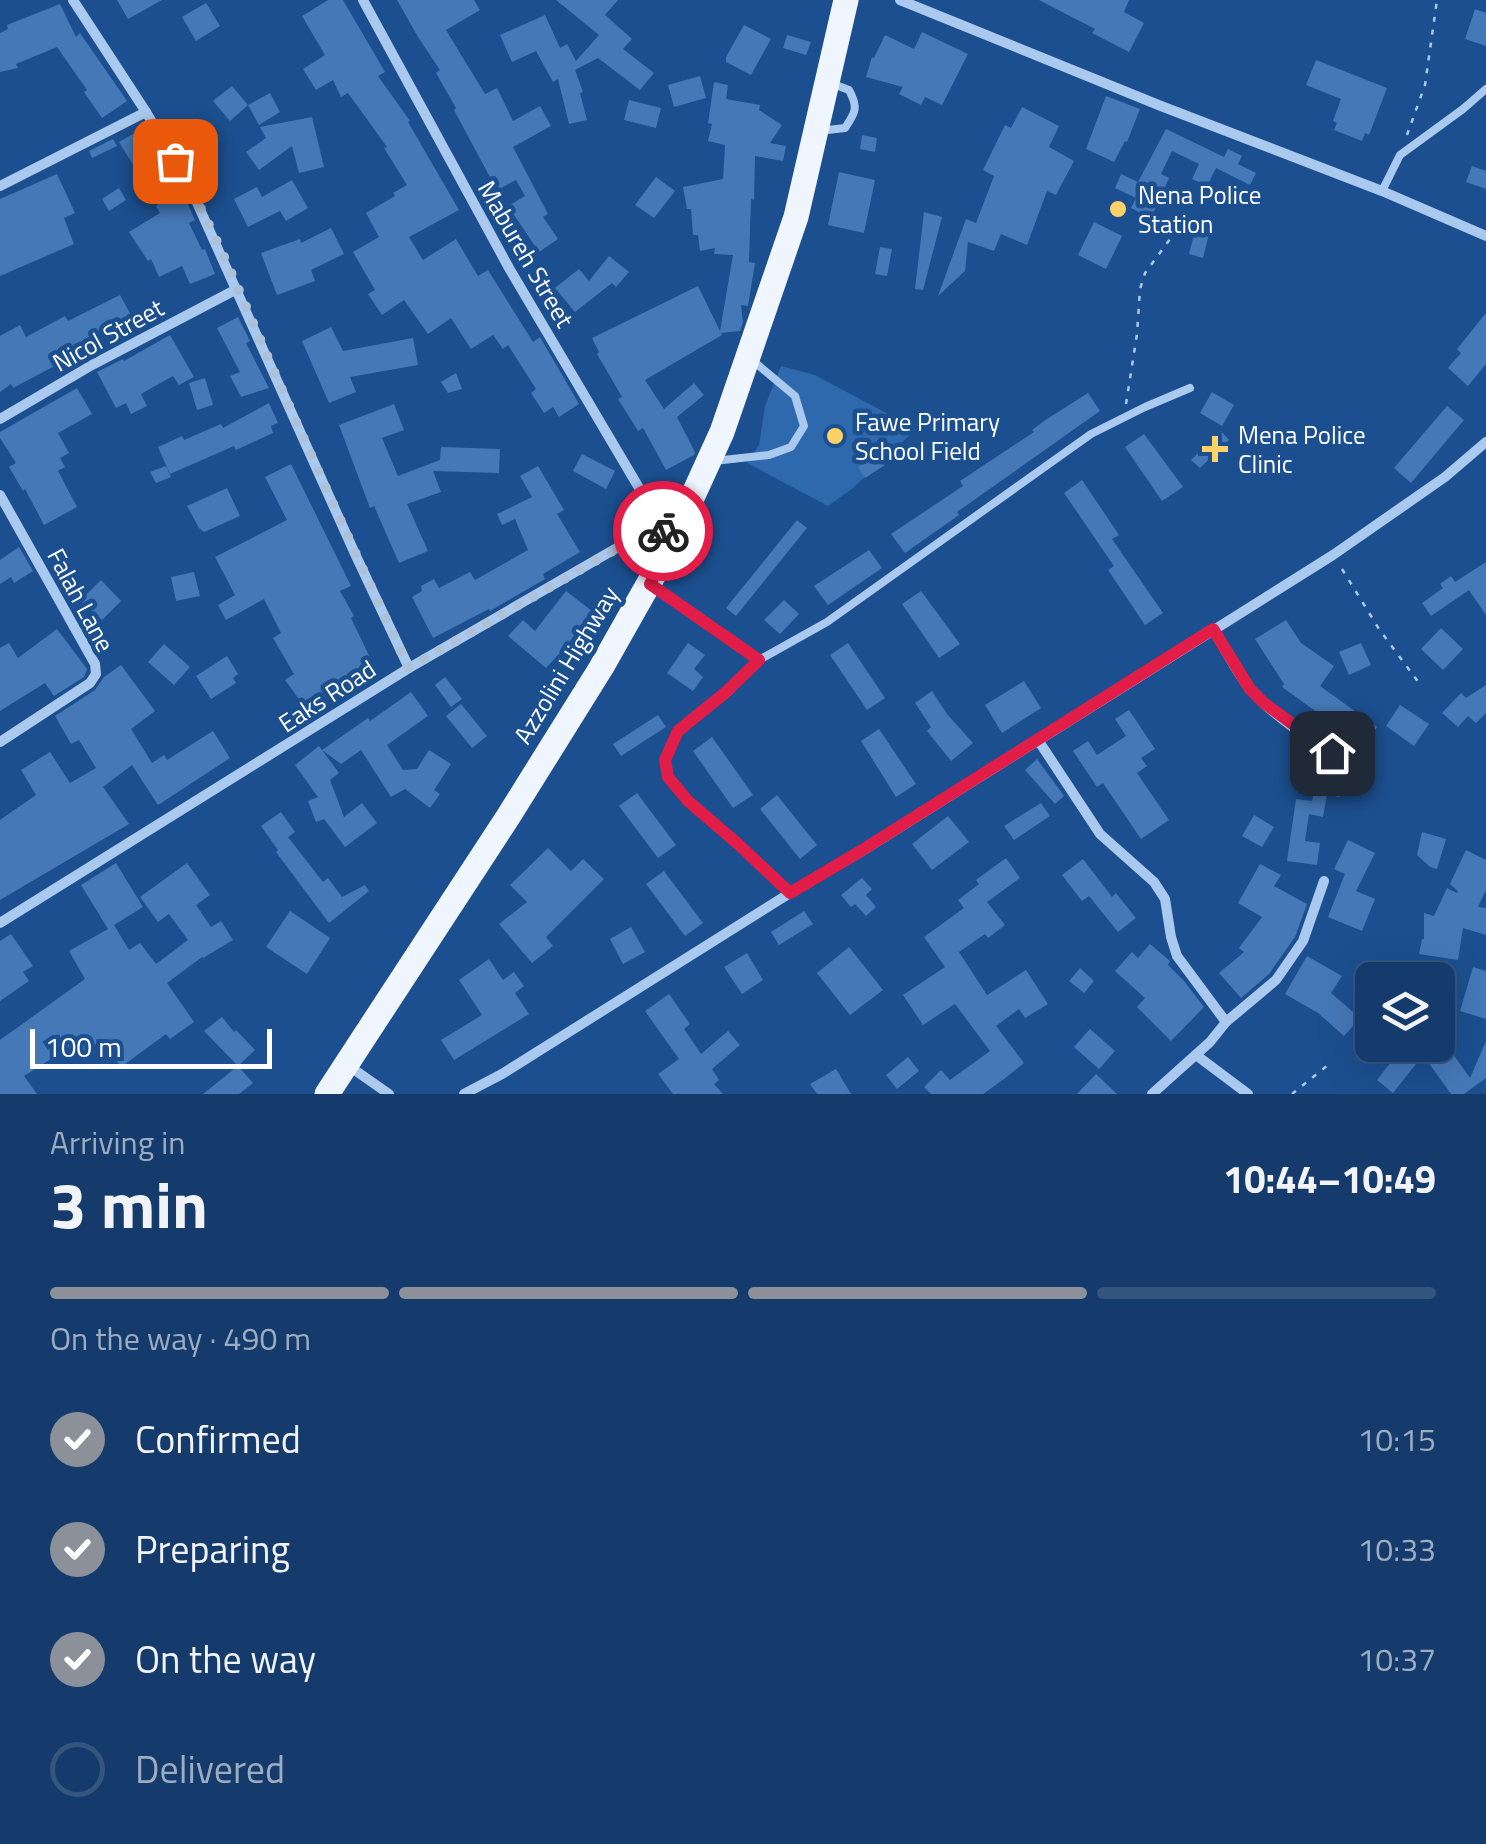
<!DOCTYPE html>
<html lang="en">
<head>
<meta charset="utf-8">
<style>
	:root { --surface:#143b6b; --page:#1d4271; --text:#f1f3f6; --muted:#9dadc1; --line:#33557e; --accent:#8c9099 }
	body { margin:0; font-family:"Titillium Web",sans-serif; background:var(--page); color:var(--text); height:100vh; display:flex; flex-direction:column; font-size:38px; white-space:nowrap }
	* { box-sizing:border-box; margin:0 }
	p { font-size:32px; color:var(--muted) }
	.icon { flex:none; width:55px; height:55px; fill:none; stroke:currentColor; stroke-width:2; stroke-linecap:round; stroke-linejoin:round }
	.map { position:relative; height:1094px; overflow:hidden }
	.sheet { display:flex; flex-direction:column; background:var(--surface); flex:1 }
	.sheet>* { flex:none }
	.buttons { position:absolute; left:1355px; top:962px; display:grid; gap:20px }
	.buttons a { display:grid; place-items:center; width:100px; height:100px; border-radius:15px; background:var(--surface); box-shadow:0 10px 40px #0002,0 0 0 2px var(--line); font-size:50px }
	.scale { position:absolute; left:30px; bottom:25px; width:242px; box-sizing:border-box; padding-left:10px; border:5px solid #fff; border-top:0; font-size:28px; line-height:35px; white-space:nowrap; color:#fff; -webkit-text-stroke:8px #1b4f8f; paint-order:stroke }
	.pin { position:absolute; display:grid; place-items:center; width:85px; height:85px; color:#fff; margin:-42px; border-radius:20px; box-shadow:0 5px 15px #0006 }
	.courier { position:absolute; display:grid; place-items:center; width:100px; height:100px; margin:-50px; border:8px solid #e11d48; border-radius:50%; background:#fff; color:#222; box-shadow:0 2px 12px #0007 }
	.overview em { font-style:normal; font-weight:700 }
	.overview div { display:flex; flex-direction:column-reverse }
	.overview { display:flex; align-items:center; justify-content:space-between; height:170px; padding:0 50px }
	h1 { font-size:65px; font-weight:700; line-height:75px }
	.bar { display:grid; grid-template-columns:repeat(4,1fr); gap:15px 10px; align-content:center; height:120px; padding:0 50px }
	.bar i { height:12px; border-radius:8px; background:var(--line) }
	.bar .current { background:var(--accent) }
	.bar p { grid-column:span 4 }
	ol { padding:0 50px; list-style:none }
	li { display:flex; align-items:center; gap:30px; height:110px }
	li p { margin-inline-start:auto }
	li .icon { padding:10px; border-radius:50%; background:var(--accent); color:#fff; stroke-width:4 }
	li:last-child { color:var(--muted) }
	li i { width:55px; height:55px; border:5px solid var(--line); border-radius:50% }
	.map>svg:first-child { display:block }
	.green { fill:#2e69ad }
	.building { fill:#4478b7 }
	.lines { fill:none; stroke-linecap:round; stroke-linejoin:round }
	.path { stroke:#a9c9ee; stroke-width:2.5; stroke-dasharray:5 8; stroke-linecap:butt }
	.lane { stroke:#a9c9ee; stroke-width:8 }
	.street { stroke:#a9c9ee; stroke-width:10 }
	.primary { stroke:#f0f6ff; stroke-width:25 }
	.done { stroke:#afc1d8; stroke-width:10; stroke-dasharray:0 18 }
	.route { stroke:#e11d48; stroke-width:12 }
	.poi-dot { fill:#ffd166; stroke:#1b4f8f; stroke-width:4 }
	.labels { text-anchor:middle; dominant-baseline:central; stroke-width:9; stroke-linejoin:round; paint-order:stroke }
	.poi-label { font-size:25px; fill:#fff; stroke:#1b4f8f; text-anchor:start }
	.street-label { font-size:25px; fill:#fff; stroke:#1b4f8f }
</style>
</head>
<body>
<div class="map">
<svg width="1486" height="1094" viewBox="0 0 1486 1094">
	<rect width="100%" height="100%" fill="#1b4f8f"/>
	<path class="green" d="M781,366L815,375L916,429L853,488L828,506L747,463L759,445L765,406Z"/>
	<g class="building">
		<path d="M117,0H162L128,19Z"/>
		<path d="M328,0H343L385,72L378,76L410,121L408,122L459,210L409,237L423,260L456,239L478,276L488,270L533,342L540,337L579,404L559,417L553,407L544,413L531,393L536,389L508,345L503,349L493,335L471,349L451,318L428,334L404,300L382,315L368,294L375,290L353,252L379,237L366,213L395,196L393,193L407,185L384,148L387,147L348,93L341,97L333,80L316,90L303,69L325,55L302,16Z"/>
		<path d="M397,0H474L480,10L446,30L485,94L497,88L513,121L540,106L551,126L513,147L548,214L543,217L558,239L539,252L508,206L525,196L516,180L499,189L494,179L492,181L454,110L456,108L436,73L440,70L418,37Z"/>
		<path d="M556,0H618L605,15L632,39L623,49L654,73L640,90L598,58L575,70L583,92L580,93L587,120L569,124L558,79L553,82L536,51L512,62L500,35L545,15L560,48L567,44L576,61L599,35Z"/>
		<path d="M1039,0H1129L1124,12L1144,23L1129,52L1092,33L1095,29Z"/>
		<path d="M206,3L220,26L196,41L182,17Z"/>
		<path d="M60,4L76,37L80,33L127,101L102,118L84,92L87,90L57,47L16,64L18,68L0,72V33L8,29L7,25Z"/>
		<path d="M1475,9L1486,13V46L1465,39Z"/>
		<path d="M744,25L771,39L751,75L726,62V57Z"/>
		<path d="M922,32L968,54L942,105L925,97L921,105L899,94L903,87L866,77L872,57L874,58L885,35L914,49Z"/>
		<path d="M787,35L811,42L806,55L783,48Z"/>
		<path d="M1316,60L1387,88L1369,135L1365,133L1362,141L1334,130L1337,123L1333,121L1341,99L1306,85Z"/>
		<path d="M700,76L706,98L674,107L668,85Z"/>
		<path d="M714,82L728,85L726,99L760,105L759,110L782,125L770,143L786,146L783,161L755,156L754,200L751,199L749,262L755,263L748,306L741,305L743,322L740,331L721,333L722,335L645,380L664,409L694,383L704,395L677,417L695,452L694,455L666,470L643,428L638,431L618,399L622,397L597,354L599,352L592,338L698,286L720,331L733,255L714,254L715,248L700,251L698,235H693L691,209H687L683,187L723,179L725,145L708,141L712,124L708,123Z"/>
		<path d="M232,86L248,105L230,121L213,101Z"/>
		<path d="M270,93L280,112L259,125L248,105Z"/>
		<path d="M1106,96L1140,109L1127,142L1125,141L1114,162L1086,149Z"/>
		<path d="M629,100L661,108L656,128L624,120Z"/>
		<path d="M1022,107L1059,126L1049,147L1074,161L1056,195L1047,191L1027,245L1001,234L994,251L968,242L965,271L938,296L966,219L976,223L994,176L983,170L1005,125L1011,128Z"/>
		<path d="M312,117L324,167L299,173L292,146L259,170L246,152L266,138L260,127Z"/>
		<path d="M145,127L181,189L195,220L189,223L202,250L205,249L215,274L190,284L182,266L159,277L151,259L148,261L129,232L160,213L156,206L158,205L119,142Z"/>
		<path d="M1166,129L1224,157L1228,149L1242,156L1238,164L1256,173L1250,185L1216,168L1207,186L1192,179L1199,164L1172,151L1161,174L1169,178L1151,218L1131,208L1136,198L1115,188L1121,174L1138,182Z"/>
		<path d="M862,135L877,138L875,152L860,149Z"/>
		<path d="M113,139L117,146L92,158L89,151Z"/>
		<path d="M1472,166L1486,171V189L1466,182Z"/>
		<path d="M839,172L875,180L864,233L828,225Z"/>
		<path d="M57,174L75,213L64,218L74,244L0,276V199Z"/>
		<path d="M656,177L675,191L654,218L635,205Z"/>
		<path d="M292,180L308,208L286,221L280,211L248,227L234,199L257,187L262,197Z"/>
		<path d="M119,188L126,200L109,211L102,199Z"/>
		<path d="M924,212L942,217L923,290L915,289Z"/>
		<path d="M1094,222L1122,236L1106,269L1078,255Z"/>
		<path d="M1196,227L1210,230L1203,258L1189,254Z"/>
		<path d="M331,228L344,254L311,270L315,281L277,295L261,253L300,239L301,243Z"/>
		<path d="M880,247L892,249L887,276L875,274Z"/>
		<path d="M609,256L629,272L616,287L612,283L575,312L555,288L579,269L589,281Z"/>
		<path d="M120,295L133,319L81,346L83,351L13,388L11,384L0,392V336L20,325L26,337L65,316L68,321Z"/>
		<path d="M1486,313V364L1468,386L1448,368L1461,353L1457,349Z"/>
		<path d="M238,317L250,341L246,343L269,388L241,397L230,376L240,372L217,328Z"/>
		<path d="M331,327L343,351L413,338L418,365L350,377L356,392L329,403L302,341Z"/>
		<path d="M170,335L194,377L179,385L173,376L141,394L147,406L131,414L126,403L116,408L97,372L123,359L124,361Z"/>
		<path d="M456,373L462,389L448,393L441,382Z"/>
		<path d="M205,378L213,405L197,410L189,383Z"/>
		<path d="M77,388L92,414L58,433L69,453L60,458L65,467L58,471L77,507L44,525L25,489L23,491L9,467L16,463L0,438V432Z"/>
		<path d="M1212,392L1234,405L1222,426L1200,413Z"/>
		<path d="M1088,393L1100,411L957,512L959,515L905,553L891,534L963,486L960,481L1034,432L1032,430L1047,419Z"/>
		<path d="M269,403L278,423L271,426L273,433L236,450L234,446L170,474L158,447L182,436L184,440L221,424L223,428Z"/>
		<path d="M394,404L404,430L382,438L398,476L440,460L441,447L500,449L499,473L433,471L441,492L407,504L428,551L399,563L374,506L370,508L339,425Z"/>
		<path d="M1447,406L1464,420L1411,483L1394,468Z"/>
		<path d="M1221,431L1229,440L1200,468L1191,460Z"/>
		<path d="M1144,434L1183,487L1162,501L1125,447Z"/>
		<path d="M877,453L885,465L865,478L858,467Z"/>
		<path d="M582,454L615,471L606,489L573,471Z"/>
		<path d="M291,464L351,586L340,591L354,616L351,618L376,670L354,680L353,677L307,710L285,680L294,674L273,638L281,633L264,599L226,620L218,605L235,595L215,557L287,520L265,477Z"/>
		<path d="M166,466L171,477L156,483L150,472Z"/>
		<path d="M538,466L564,510L557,514L580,552L543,574L545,579L490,611L489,609L433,638L412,597L422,591L421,586L434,579L439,588L470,572L475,580L528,550L515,519L502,525L497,514L532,497L520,476Z"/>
		<path d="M1082,480L1119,535L1112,539L1163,613L1145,625L1108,570L1114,566L1064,493Z"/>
		<path d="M227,488L240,516L204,532L199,528L187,506Z"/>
		<path d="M797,520L807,528L736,616L726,608Z"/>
		<path d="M19,547L33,571L14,583L11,577L0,584V560Z"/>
		<path d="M869,550L882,568L828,605L814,586Z"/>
		<path d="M1486,562V615L1469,590L1431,616L1422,603L1443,588L1440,584L1451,576L1455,582Z"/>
		<path d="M194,572L200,596L176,601L171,577Z"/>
		<path d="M101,580L121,601L102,620L80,601Z"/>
		<path d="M566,591L592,611L568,644L546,668L508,636L523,620L535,631Z"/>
		<path d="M921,591L960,644L939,658L902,604Z"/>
		<path d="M784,600L799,614L780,634L764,620Z"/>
		<path d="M1286,620L1301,643L1334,666L1320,686L1377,727L1365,744L1347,731L1346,733L1282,687L1284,684L1255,639Z"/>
		<path d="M1441,628L1463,649L1443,670L1421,649Z"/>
		<path d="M57,629L87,669L84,677L54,696L45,683L0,711V648L9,643L18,658Z"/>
		<path d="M688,643L705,655L694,669L703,677L693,691L667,673Z"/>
		<path d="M848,643L885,698L867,710L830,655Z"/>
		<path d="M1361,643L1371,665L1349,675L1339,652Z"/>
		<path d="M164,644L190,667L174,685L148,662Z"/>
		<path d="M227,656L238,674L233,678L236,683L211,699L196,676Z"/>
		<path d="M121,665L155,711L131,729L152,763L164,755L167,760L213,731L230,758L158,805L132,765L103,787L129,824L0,900V820L36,795L21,770L50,752L70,783L96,768L79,740L71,744L55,716L95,690L104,677Z"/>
		<path d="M445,677L462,699L451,707L435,685Z"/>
		<path d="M1024,681L1041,708L1002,733L985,705Z"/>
		<path d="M1486,685V713L1476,723L1468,716L1458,727L1442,713L1461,693L1466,698Z"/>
		<path d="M932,691L947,714L973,743L951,761L927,731L931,727L915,703Z"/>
		<path d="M411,692L428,716L387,745L403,770L417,769L429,750L451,764L434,790L440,794L430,808L405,789L391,797L361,750L341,764L322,750L339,773L330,780L344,817L362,803L377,823L345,847L324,819L316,822L308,801L318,797L295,765L319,746L322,750L368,718L370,721Z"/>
		<path d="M461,704L487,736L472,748L446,716Z"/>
		<path d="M1400,705L1429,724L1414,746L1386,726Z"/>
		<path d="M1129,710L1155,749L1141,758L1147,766L1137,773L1169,820L1141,839L1103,783L1097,787L1073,751L1088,741L1097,755L1126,736L1115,719Z"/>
		<path d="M658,715L666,727L621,756L613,744Z"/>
		<path d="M879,729L916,784L896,797L861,741Z"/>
		<path d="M712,737L753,795L733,808L693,751Z"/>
		<path d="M1037,759L1064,796L1055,804L1025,770Z"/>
		<path d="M1320,770L1344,777L1339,797L1327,794L1323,817L1309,814L1305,841L1320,843L1317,865L1287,861L1296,799L1312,801Z"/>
		<path d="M637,793L676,845L658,858L619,806Z"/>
		<path d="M777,795L817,845L800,859L760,809Z"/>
		<path d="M1041,803L1050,816L1014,840L1004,826Z"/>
		<path d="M281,812L295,832L288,837L323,882L328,878L342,897L365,885L369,891L329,923L276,852L278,850L261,826Z"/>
		<path d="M1254,815L1274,827L1262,847L1242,836Z"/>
		<path d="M948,816L969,842L932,870L912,844Z"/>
		<path d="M1422,832L1446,839L1437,869L1430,867L1417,855Z"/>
		<path d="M1348,840L1375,853L1356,891L1375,899L1362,931L1328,917L1345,874L1334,869Z"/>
		<path d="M548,848L571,871L583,859L604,879L546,937L553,946L532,963L499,924L527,902L510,885Z"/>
		<path d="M1466,850L1486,860V890L1478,907L1486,908V935L1463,928L1458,960L1419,954L1422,939H1424V913L1434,916L1447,888L1457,893L1458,891L1450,884Z"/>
		<path d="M1006,858L1020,878L987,902L1005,925L988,938L985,934L959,952L987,995L1026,970L1048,1004L1025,1018L1019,1009L996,1026L1024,1063L1004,1079L983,1094H931L924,1087L941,1070L950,1080L990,1051L955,1004L923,1025L903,995L945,967L924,937L964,908L958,900L979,884L976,880Z"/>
		<path d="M1083,859L1112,897L1116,893L1136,918L1118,932L1089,896L1082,901L1062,875Z"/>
		<path d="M116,863L143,907L114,925L129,950L140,943L156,964L188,940L169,914L158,922L140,897L187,863L210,895L196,905L211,927L221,921L233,940L203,958L202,957L167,983L194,1022L170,1039L166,1034L121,1067L101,1040L77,1058L70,1047L24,1076L37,1094H0V1040L85,979L69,951L108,929L81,885Z"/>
		<path d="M1260,864L1281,875L1274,886L1307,904L1295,937L1269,974L1241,998L1219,973L1244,952L1239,948L1262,917L1238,903Z"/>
		<path d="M664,871L703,923L685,936L646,884Z"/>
		<path d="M862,878L872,889L866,895L876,907L866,916L855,904L851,907L841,895Z"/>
		<path d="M290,911L330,938L307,974L266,947Z"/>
		<path d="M804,911L813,924L779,945L771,932Z"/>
		<path d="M631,927L645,952L623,964L610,939Z"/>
		<path d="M11,934L33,966L23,972L29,981L0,1001V941Z"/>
		<path d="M1150,944L1170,961L1168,965L1184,981L1204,1007L1171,1041L1137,1007L1145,998L1115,971L1132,952L1138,958Z"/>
		<path d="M849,947L883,990L850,1015L817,973Z"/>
		<path d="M747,953L763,980L742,994L724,967Z"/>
		<path d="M1307,956L1342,976L1331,993L1360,1018L1344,1036L1318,1013L1285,994Z"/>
		<path d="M489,959L503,980L514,972L524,986L515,993L529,1014L454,1060L441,1040L482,1015L459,980Z"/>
		<path d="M1473,967L1486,971V1019L1460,1011Z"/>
		<path d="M1080,968L1094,981L1084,993L1069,981Z"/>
		<path d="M669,994L690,1024L684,1029L701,1054L728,1031L740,1045L712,1069L719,1080L714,1084L723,1094H673L658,1074L679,1059L645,1011Z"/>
		<path d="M1438,1015L1455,1019L1448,1047L1470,1078L1486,1041V1078L1464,1094H1451L1423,1055L1393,1093L1377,1080L1404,1045H1438Z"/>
		<path d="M222,1017L234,1032L236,1030L255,1050L238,1066L204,1031Z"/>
		<path d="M1090,1029L1115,1051L1099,1069L1074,1047Z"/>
		<path d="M908,1057L919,1071L897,1089L886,1075Z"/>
		<path d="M238,1066L253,1083L239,1094H203Z"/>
		<path d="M836,1069L851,1094H817L810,1084Z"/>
		<path d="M1096,1074L1117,1094H1077Z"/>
	</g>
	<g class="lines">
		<g class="path">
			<path d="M1407,135L1425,85L1437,0"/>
			<path d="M1126,404L1137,334L1140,289L1145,273L1182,223"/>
			<path d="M1342,569L1379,629L1419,683"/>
			<path d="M1292,1094L1328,1065"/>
		</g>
		<g class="lane">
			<path d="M819,131L845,128C855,113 859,108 849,90L833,84"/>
			<path d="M1382,191L1400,155L1463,109L1486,89"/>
			<path d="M714,461L769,455L791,447L804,426L795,396L752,360"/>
			<path d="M759,660L827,622L1091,434L1145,407L1190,388"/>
		</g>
		<g class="street">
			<path d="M73,0L146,112L189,185L356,556L409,668"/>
			<path d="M363,0L509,268L661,525"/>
			<path d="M900,0L1161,106L1382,191L1486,236"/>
			<path d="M0,186L146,112"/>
			<path d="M0,419L92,365L237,289"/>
			<path d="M0,495L95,664L96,674L90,683L0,742"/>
			<path d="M651,585L759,660L727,692L678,731L665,760L668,777L688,801L738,844L790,893"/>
			<path d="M1213,629C1225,649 1236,672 1251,690C1270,713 1313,743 1340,757"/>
			<path d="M1038,740L1100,834L1154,882L1165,899L1171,937L1177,956L1226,1022"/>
			<path d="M0,923L409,668L660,523"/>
			<path d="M1196,1055L1248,1094"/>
			<path d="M349,1066L389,1094"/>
			<path d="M464,1094L502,1074L790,893L859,853L1333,555L1445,477L1486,442"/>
			<path d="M1152,1094L1210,1042L1226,1022L1276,980L1303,941L1324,881"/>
		</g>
		<path class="primary" d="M327,1094L508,817L601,668L670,546L722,432L796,217L846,0"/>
	</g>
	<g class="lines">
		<path class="done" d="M175,161C216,231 246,308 279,383C321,478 364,573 409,668L660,524L663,531"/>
		<path class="route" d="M663,531L670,546L650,584L759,660L726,692L678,731L665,760L668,777L688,801L738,844L790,893L859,852L1213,629L1250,689L1264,703L1332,753"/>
	</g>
	<g class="poi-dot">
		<circle cx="1118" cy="209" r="10"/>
		<circle cx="835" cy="436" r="10"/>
		<path d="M1210 434h10v10h10v10h-10v10h-10v-10h-10v-10h10z"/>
	</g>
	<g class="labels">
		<g class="poi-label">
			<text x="1138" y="195">Nena Police<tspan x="1138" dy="29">Station</tspan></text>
			<text x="855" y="422">Fawe Primary<tspan x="855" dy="29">School Field</tspan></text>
			<text x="1238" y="435">Mena Police<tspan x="1238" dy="29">Clinic</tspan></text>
		</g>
		<g class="street-label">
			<text transform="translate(526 254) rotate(60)">Mabureh Street</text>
			<text transform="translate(108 335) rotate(-29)">Nicol Street</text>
			<text transform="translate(81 600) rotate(62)">Falah Lane</text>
			<text transform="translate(566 665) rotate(-59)">Azzolini Highway</text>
			<text transform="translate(327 696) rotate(-33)">Eaks Road</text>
		</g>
	</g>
</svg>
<div class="buttons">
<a><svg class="icon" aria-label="layers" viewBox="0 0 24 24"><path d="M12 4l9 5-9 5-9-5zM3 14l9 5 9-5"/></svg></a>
</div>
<div class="scale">100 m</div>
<div class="pin" style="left:175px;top:161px;background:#ea580c"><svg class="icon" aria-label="bag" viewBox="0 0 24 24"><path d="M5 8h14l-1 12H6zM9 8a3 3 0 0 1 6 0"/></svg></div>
<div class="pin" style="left:1332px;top:753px;background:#1f2937"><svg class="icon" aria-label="home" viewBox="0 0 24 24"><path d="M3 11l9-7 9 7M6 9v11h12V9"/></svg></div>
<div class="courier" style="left:663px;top:531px"><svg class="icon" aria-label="bike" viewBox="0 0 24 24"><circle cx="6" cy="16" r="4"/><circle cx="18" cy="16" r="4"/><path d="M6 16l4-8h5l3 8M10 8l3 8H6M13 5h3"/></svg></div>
</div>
<section class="sheet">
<div class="overview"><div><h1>3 min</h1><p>Arriving in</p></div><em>10:44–10:49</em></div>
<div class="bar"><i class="current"></i><i class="current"></i><i class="current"></i><i></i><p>On the way · 490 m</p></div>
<ol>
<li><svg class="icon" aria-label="check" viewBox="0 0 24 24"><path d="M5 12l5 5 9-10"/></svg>Confirmed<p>10:15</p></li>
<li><svg class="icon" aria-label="check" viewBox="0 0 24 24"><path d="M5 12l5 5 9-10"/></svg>Preparing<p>10:33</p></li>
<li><svg class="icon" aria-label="check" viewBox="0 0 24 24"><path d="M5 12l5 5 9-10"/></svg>On the way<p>10:37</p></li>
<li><i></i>Delivered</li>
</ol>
</section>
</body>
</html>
